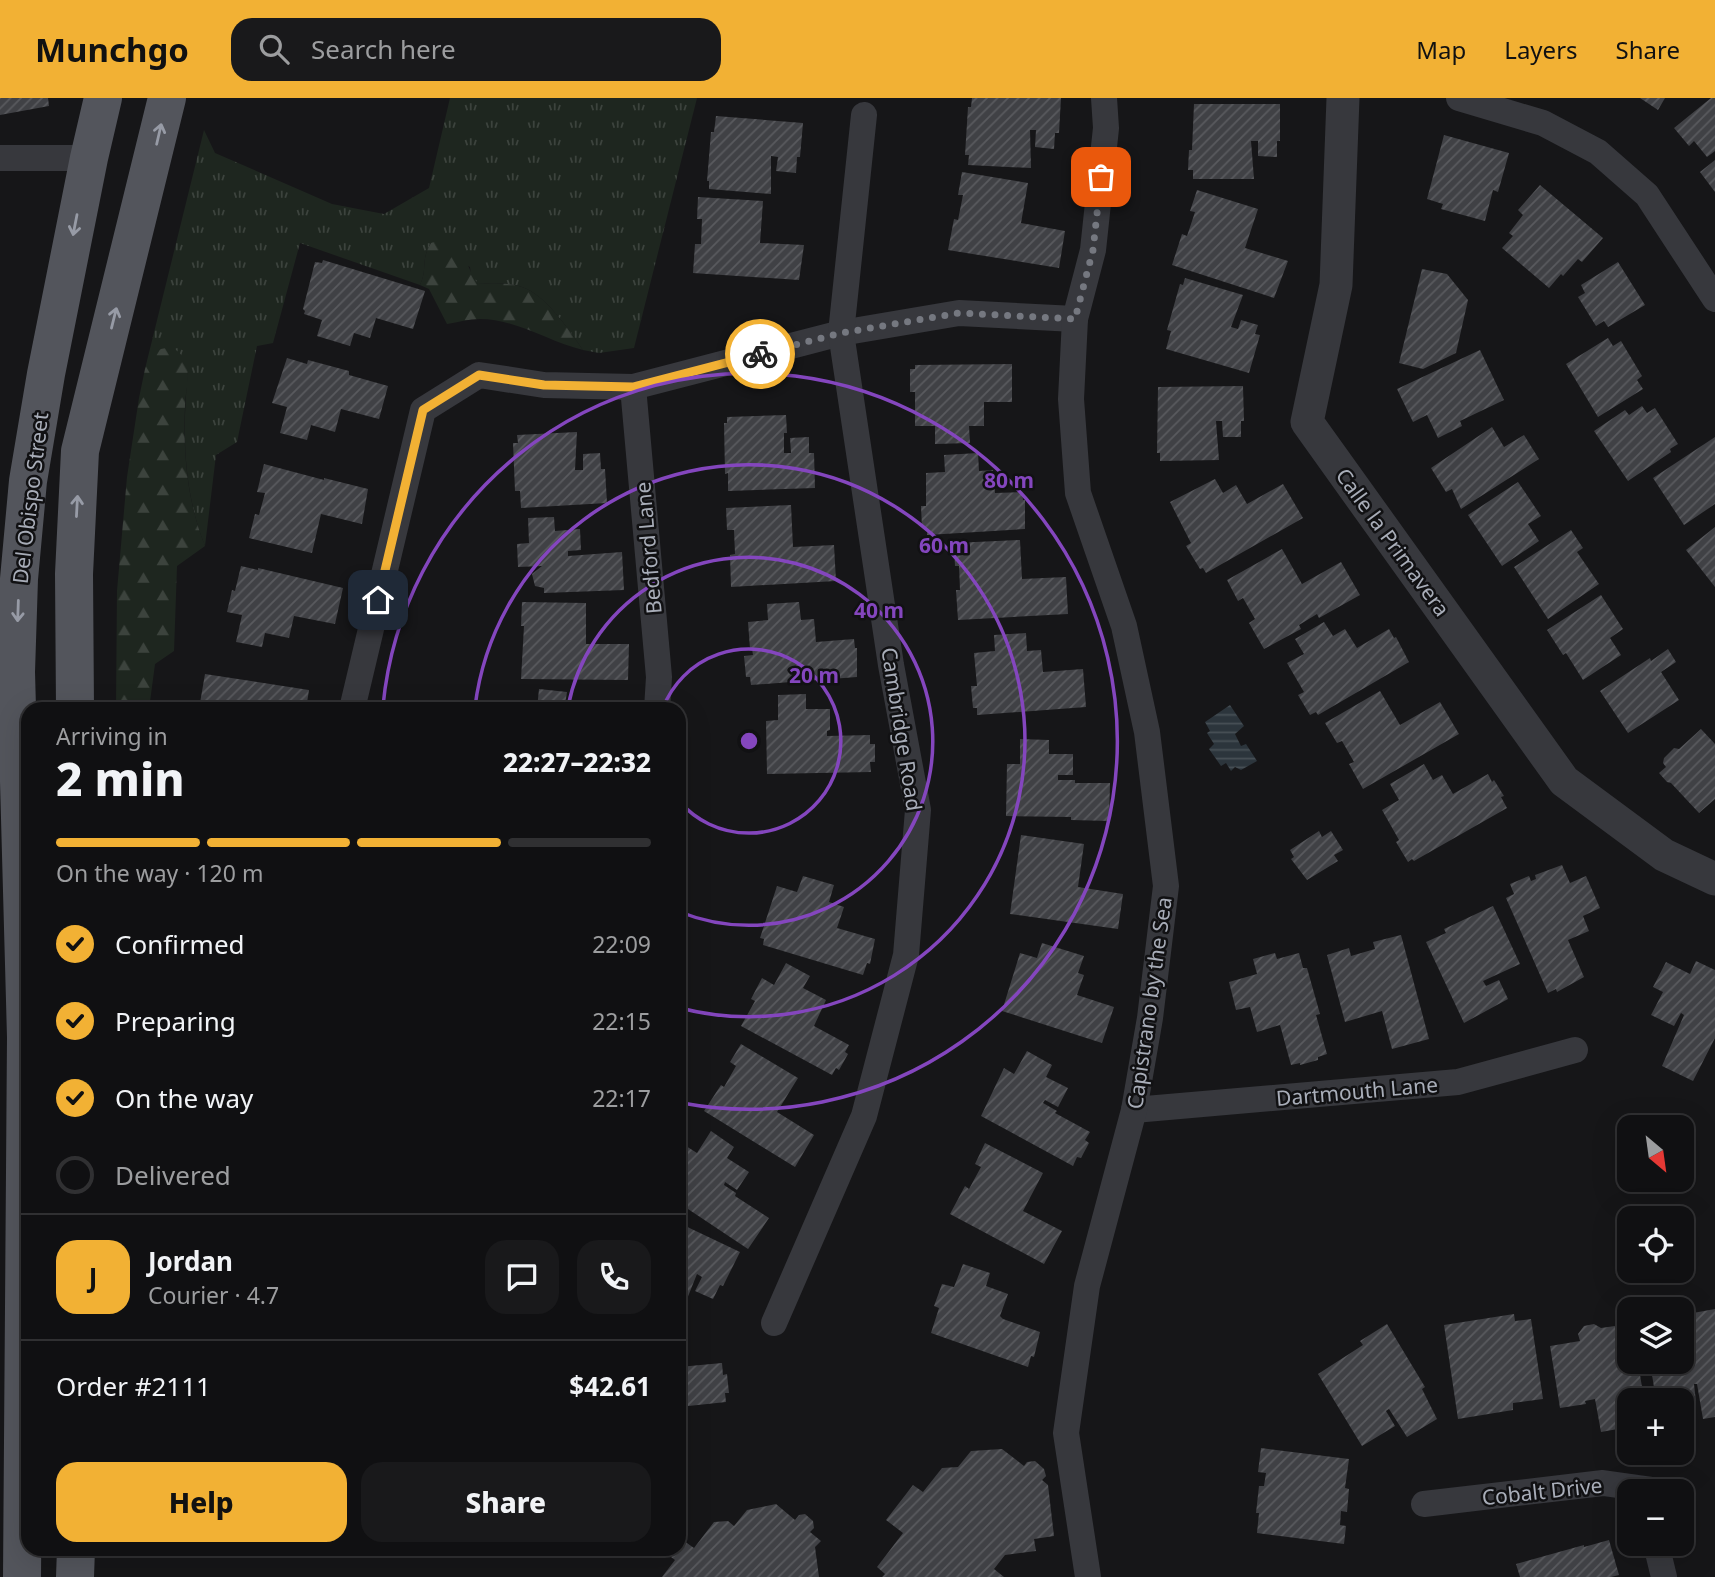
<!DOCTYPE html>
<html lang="en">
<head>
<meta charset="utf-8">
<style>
	:root { --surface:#101012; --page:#19191b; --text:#f1f3f6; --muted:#9c9d9f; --line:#303032; --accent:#f2b134 }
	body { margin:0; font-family:"Noto Sans",sans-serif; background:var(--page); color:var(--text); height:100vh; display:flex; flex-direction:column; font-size:26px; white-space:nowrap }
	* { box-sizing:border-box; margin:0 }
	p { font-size:23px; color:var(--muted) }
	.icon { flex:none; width:38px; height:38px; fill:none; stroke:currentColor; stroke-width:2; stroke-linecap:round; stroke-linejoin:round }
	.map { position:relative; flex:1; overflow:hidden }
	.sheet { position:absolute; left:21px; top:604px; width:665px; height:854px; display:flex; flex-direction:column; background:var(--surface); border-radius:21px; box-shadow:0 7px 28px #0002,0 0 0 2px var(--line) }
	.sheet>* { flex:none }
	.needle { width:46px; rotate:151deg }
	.buttons { position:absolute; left:1617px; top:1017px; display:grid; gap:14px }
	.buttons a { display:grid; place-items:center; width:77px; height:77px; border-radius:14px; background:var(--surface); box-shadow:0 7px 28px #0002,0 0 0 2px var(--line); font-size:35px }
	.pin { position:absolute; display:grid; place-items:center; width:60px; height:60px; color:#fff; margin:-30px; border-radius:14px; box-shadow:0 4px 10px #0006 }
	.courier { position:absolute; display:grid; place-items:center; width:70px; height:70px; margin:-35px; border:5px solid #f2b134; border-radius:50%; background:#fff; color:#222; box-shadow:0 2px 9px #0007 }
	.head em { font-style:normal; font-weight:800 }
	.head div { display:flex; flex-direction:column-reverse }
	.head { display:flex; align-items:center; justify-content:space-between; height:119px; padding:0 35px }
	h1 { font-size:46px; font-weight:800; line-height:52px }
	.bar { display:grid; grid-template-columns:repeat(4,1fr); gap:10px 7px; align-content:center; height:84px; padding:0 35px }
	.bar i { height:9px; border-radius:5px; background:var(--line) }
	.bar .selected { background:var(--accent) }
	.bar p { grid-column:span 4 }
	.line { display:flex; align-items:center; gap:18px; padding:0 35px; border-top:2px solid var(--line) }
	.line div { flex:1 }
	.round { display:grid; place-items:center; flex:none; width:74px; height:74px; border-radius:21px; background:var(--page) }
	ol { padding:0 35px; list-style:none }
	li { display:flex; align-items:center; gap:21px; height:77px }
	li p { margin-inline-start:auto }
	li .icon { padding:7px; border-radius:50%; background:var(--accent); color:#111; stroke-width:4 }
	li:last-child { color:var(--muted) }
	li i { width:38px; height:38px; border:4px solid var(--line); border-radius:50% }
	.action { display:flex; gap:14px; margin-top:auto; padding:14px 35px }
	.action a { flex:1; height:80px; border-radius:21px; background:var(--accent); color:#111; font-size:28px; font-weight:800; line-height:80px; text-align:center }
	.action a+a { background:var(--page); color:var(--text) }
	header { display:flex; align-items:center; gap:42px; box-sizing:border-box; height:98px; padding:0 35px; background:var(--accent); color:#111 }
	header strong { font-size:33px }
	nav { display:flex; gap:38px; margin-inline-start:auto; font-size:24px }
	.search { width:490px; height:63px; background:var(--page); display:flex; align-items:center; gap:18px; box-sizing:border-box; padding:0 24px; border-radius:21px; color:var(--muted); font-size:26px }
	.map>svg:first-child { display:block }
	.grass { fill:url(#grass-tufts) }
	.forest { fill:url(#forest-firs) }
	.water { fill:url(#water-rules) }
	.building { fill:url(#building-hatch) }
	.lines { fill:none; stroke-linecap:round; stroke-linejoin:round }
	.minor { stroke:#37383d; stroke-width:26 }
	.tertiary { stroke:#37383d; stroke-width:33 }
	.primary { stroke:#53555c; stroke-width:38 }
	.oneway { stroke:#979ba6 }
	.done { stroke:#757880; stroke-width:7; stroke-dasharray:0 12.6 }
	.route { stroke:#f2b134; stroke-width:9 }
	.ring { fill:none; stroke:#8446be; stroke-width:3.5 }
	.labels { text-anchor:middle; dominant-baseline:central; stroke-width:5; stroke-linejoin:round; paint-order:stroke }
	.street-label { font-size:21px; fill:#a8adb8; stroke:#111113 }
	.centre { fill:#8446be; stroke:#111113; stroke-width:3.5 }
	.ring-label { font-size:21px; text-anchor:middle; font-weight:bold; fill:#8446be; stroke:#111113; stroke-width:5; stroke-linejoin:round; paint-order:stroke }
</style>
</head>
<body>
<header>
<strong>Munchgo</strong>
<div class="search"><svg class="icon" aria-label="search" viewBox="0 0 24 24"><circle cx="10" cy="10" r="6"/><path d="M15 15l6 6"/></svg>Search here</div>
<nav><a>Map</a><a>Layers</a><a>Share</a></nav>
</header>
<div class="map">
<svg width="1715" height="1479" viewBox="0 0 1715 1479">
	<defs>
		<pattern id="grass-tufts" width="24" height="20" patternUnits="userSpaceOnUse" patternTransform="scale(1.75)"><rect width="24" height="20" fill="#1e261f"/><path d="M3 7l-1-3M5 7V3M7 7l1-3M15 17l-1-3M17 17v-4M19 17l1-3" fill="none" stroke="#3c433d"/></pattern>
		<pattern id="forest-firs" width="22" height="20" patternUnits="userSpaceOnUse" patternTransform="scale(1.75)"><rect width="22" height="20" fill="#1e261f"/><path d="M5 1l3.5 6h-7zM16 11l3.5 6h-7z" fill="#3c433d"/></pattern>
		<pattern id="water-rules" width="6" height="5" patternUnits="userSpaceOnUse" patternTransform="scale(1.75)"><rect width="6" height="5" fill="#2c353c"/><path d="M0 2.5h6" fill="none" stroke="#485056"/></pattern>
		<pattern id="building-hatch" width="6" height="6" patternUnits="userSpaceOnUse" patternTransform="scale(1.75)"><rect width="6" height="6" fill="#404145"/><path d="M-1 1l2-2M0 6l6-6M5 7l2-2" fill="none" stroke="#595a5e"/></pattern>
	</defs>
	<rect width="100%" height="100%" fill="#161618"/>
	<path class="grass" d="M450,0H697L634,250L599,255L583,252C569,232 549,202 527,191C513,184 493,185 478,186L471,177L470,169L431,145C420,163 428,170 420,187L300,145L273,245L257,248L237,344L216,357L205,448C183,393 182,332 188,274L145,271L204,32L215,55L332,106L384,116L429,90Z"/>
	<g class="forest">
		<path d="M446,140C470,156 464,167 478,186C493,185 513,184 527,191C549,202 569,232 583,252C549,244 516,221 480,221C469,221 458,224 447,226L429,191L420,187C428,170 420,163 431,145Z"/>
		<path d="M171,249C180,254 185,259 187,269C190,282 185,295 185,307C183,355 187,403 205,448L177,468L174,553L155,566L149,611H116L117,493L127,379L139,300L145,271L151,257L161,251Z"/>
	</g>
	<path class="water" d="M1230,607L1244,628L1235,636L1241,648L1246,646L1257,663L1241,672L1235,669L1231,673L1226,665L1221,668L1209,651L1214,646L1207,635L1210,633L1205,624Z"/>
	<g class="building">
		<path d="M0,0H48L49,8L0,17Z"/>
		<path d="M972,0H1061L1059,35H1055L1054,51L1035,49L1036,32H1030L1031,70L968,67L969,57H965L968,9H971Z"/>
		<path d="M1640,0H1665L1658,12Z"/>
		<path d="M1711,0H1715V53L1707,59L1694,43L1689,48L1674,30Z"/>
		<path d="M1194,6H1280V43H1277V59L1258,58V43H1251L1254,81H1193V72H1188L1189,52H1192Z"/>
		<path d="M716,18L803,25L800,59H797L796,75L776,73L778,59L771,58V96L709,91V83H707L711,34H714Z"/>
		<path d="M1444,37L1509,55L1498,94L1493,92L1485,123L1441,111L1443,106L1427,101Z"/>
		<path d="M1715,62V94L1700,74Z"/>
		<path d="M962,74L1028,85L1021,125L1065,133L1059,170L948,152L954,121L958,122L963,97H958Z"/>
		<path d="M1540,87L1603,140L1582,164L1578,161L1563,178L1561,176L1549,190L1502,150L1513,138L1509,135L1523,117L1518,112Z"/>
		<path d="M1197,92L1258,111L1245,150L1288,163L1274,200L1172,167L1182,136L1187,138L1195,114L1190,113Z"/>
		<path d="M698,99L763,103L760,145L804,147L799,182L693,175L695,146H701L702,121H697Z"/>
		<path d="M323,162L425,193L413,231L376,220L370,240L354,235L350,248L317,238L322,222L304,216L305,213L303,211L315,164L322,165Z"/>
		<path d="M1618,164L1645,207L1608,229L1604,223L1596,228L1578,199L1585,195L1581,187Z"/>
		<path d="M1422,171L1447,176L1468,202L1456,255L1423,271L1399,265Z"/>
		<path d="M1185,180L1243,197L1231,229L1238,231L1241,222L1258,227L1255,236L1260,237L1249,275L1166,251L1171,233L1167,232L1180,186L1183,187Z"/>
		<path d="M1608,240L1613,248L1621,243L1642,278L1637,282L1643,291L1598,319L1566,266Z"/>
		<path d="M1480,252L1504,302L1460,323L1462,328L1438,340L1427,317L1413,324L1397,291Z"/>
		<path d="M287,260L307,266L308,262L349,273V277L388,288L379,321L341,311L335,334L311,327L307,342L280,335L287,309L272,305Z"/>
		<path d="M1012,266V304H984V328H969L970,345L935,346V328H915V294H910V271H915V267Z"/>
		<path d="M1243,288L1244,323H1241V339H1223L1222,323H1216L1219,362L1160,363V355H1157L1158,289Z"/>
		<path d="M1642,308L1647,315L1655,310L1678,346L1670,351L1671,354L1628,383L1594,333L1625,312L1629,317Z"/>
		<path d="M786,317L787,335H784V355H791L790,340L809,339V355H814L815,390L728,393V375L725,376L724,325H727V319Z"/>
		<path d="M1492,329L1504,349L1524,337L1539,361L1461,411L1452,391L1446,394L1431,370Z"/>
		<path d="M577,334L575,372H583V356L600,355L601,371H605L607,405L521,410L520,393H515L513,345H518L517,337Z"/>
		<path d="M1715,339V406L1684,427L1653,380Z"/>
		<path d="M978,355L979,373L993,372L995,395L1022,394L1023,402H1025V431L927,437V430H922L921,408H926V375L945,374L944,357Z"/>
		<path d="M264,366L324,382V380L368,391L362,426L321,416L312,455L249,440L255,416L259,417L265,395L257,394Z"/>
		<path d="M1215,381L1223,395L1236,387L1247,406L1283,386L1303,420L1206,475L1203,470L1200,471L1186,448L1191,445L1170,404Z"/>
		<path d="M1518,384L1541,418L1528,426L1539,443L1502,468L1468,417Z"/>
		<path d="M791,407L793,449L834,447L836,483L731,489L730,457L735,456L734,432H727L726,410Z"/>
		<path d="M554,419L555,433L580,431L581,452L568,453V458L622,454L624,492L544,495V490L535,488L532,476L542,468L518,469L517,446L529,445L528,420Z"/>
		<path d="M1715,429V489L1686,452Z"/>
		<path d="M1571,432L1583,450L1577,454L1599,486L1548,521L1514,469Z"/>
		<path d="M1020,442L1022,481L1066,479L1068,516L958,522L956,492H960L959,468H955L954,445Z"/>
		<path d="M1282,451L1302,486L1341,464L1360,497L1319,520L1317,516L1299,527L1301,531L1264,551L1249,525L1255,521L1243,500L1238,503L1227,482Z"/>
		<path d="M241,468L258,472V470L343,490L335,526L294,518L289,540L265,535L262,549L236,544L242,517L227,514L232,492L235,493Z"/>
		<path d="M1601,497L1623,531L1610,540L1621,557L1583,582L1566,555L1563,557L1547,532Z"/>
		<path d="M522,504L586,505V546H629L628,582L521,581L524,528H521Z"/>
		<path d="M799,504L801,522L814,521L816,544L854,541L855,550H857V579L751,587L750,579H746L744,558L753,557L752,551H750L748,524L768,522L767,506Z"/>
		<path d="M1324,524L1333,538L1345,531L1357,550L1389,531L1394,540L1396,539L1409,564L1318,617L1316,614L1310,617L1298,597L1304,594L1287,565L1304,556L1295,541Z"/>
		<path d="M1026,535L1027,553L1041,552L1043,574L1083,571L1086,609L977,617V610H973L971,588H977L974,555L995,553L994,537Z"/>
		<path d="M1668,551L1676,564L1661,574L1679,602L1628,635L1600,593L1650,560L1651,563Z"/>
		<path d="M205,576L309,592L306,611H205L206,606L200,605Z"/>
		<path d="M539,591L567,594L565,607L585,609V611H537Z"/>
		<path d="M1380,593L1400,627L1440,604L1459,636L1363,691L1349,666L1354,664L1342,643L1337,645L1325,625Z"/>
		<path d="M806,596V611H830V632L827,633V638L870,637V646H875V664H870L871,674L767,676L766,623L778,622V597Z"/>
		<path d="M1701,631L1715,646V701L1699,715L1671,685L1667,684L1659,675L1666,669L1663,665L1664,660L1674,650L1679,651Z"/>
		<path d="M1020,641L1049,642V656H1073V677H1058V682H1075V685H1110L1109,723L1071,722V719L1006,718L1007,666H1020Z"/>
		<path d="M1424,666L1433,682L1442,677L1453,696L1488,676L1492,684L1494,682L1504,698L1501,699L1507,710L1414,763L1412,761L1408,764L1396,744L1399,742L1382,712L1399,702L1390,686Z"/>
		<path d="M1319,733L1322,739L1331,733L1343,752L1334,757L1338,763L1307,782L1291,761L1294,759L1290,752Z"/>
		<path d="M1021,737L1084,746L1078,789L1123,796L1118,831L1010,816Z"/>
		<path d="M1562,767L1570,785L1586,778L1600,810L1583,818L1589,833L1568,842L1584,879L1557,894L1556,891L1548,895L1506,800L1514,796L1510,786L1529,778L1531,783L1536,781L1535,777Z"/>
		<path d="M803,778L834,787L829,804L844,809L837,830L875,841L870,866L867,865L863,877L763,847L764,841L760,840L777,788L797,794Z"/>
		<path d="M1493,808L1520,866L1483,883L1486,888L1499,882L1508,901L1464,925L1426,844L1446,835L1444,831Z"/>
		<path d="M1401,837L1429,941L1392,951L1382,913L1345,924L1327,857L1349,850L1351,858L1375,851L1373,844Z"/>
		<path d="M1042,845L1084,858L1078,875L1084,877L1077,897L1114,909L1102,945L1002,913L1020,855L1037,860Z"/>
		<path d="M1275,855L1277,861L1299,855L1303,870H1307L1320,916L1316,917L1327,956L1318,959V962L1300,967V965L1291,967L1280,927L1257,934L1250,909L1236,912L1229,884L1257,876L1253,861Z"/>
		<path d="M1696,863L1715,872V940L1693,983L1662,968L1684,917L1681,915L1674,928L1651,917L1663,894L1653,889L1666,864L1690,876Z"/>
		<path d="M786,865L810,878L803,890L826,902L814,928L849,947L845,954L848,956L839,972L836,970L832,977L741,928L755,903L751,901L762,880L774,887Z"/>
		<path d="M741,946L798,980L777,1014L814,1037L795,1069L704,1013L721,987L724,989L736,968L730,964Z"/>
		<path d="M1027,953L1052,967L1046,979L1068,990L1058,1009L1045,1002L1043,1005L1057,1013L1055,1015L1090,1034L1085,1042L1089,1045L1081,1060L1077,1059L1073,1068L981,1018L1004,970L1014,976Z"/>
		<path d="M711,1033L734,1049L727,1060L749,1074L737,1092L725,1084L724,1087L736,1095L735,1098L769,1120L748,1151L679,1105V1058L686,1048L697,1055Z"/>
		<path d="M985,1045L1043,1075L1023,1113L1062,1133L1044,1166L950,1116L965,1088L969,1091L981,1069L975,1066Z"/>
		<path d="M679,1125L740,1154L723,1188L720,1187L713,1201L695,1193L702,1179L697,1176L683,1211L679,1210Z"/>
		<path d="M963,1166L990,1175L986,1188L1008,1196L1000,1218L1003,1221L1040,1234L1034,1259L1031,1258L1028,1269L931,1235L939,1210L934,1208L942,1186L954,1189Z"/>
		<path d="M1715,1211V1319L1703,1321L1697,1286H1694L1696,1304L1682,1307V1302H1656L1650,1264H1682V1217Z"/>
		<path d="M1514,1216L1515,1223L1531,1221L1543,1301L1513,1305V1312L1458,1321L1444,1227Z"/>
		<path d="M1387,1226L1425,1289L1422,1291L1437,1321L1407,1339L1389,1311L1386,1313L1395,1328L1362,1348L1318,1276L1363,1247L1360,1243Z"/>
		<path d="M1594,1226L1601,1230L1629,1226V1264H1638L1644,1302H1629V1329L1601,1334L1595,1301L1585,1303L1586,1306L1560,1310L1550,1248L1580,1243L1578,1236L1584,1228Z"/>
		<path d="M722,1265L723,1277L727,1276L729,1295H725L726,1304L679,1309V1269Z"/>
		<path d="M1261,1350L1349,1361L1345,1390L1349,1391L1347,1414L1341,1413L1340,1427L1346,1428L1344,1446L1257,1435L1259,1415H1256L1259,1388H1264L1266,1375L1258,1374Z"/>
		<path d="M1002,1351L1024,1368L1027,1364L1035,1363L1044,1371L1046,1378L1042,1382L1048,1387L1054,1438L1034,1441L1036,1453L1005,1457L994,1471L1004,1479H882L885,1476L877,1469L903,1435L886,1422L913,1387L923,1394L942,1370L958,1369L971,1353Z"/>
		<path d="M776,1406L795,1422L799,1417L805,1416L813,1423L814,1430L810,1434L821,1443L815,1449L819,1479H662L675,1462L671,1459L684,1443L694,1450L714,1424L728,1423L734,1428L747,1412Z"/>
		<path d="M1609,1442L1619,1477L1611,1479H1520L1516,1466L1584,1447V1449Z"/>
	</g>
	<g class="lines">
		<g class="minor">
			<path d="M1459,0L1543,25L1598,54L1647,97L1715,201"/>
			<path d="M0,60H89"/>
			<path d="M633,289L659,579L657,611"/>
			<path d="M352,611L423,312L479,277L544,287L633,289L841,235L959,215L1075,221"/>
			<path d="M1134,1012L1458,984L1575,952"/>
			<path d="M774,1225L864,1018L906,857L918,712L891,567L841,235L864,17"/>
			<path d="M1424,1406L1603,1385L1660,1393"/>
			<path d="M1656,1446L1664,1479"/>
			<path d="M1088,1479L1066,1335L1087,1188L1134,1012L1150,920L1166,788L1147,634L1124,528L1078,395L1071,301L1075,221L1093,152L1106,30L1104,0"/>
		</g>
		<path class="tertiary" d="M1343,0L1336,187L1307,324L1564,683L1664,757L1715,781"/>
		<g class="primary">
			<path d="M75,611L74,476L80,353L167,0"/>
			<path d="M22,1479L26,939L16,574L19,481L28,383L46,276L89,60L103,0"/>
			<path d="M75,1479L76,1451"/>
		</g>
	</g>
	<defs><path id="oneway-shaft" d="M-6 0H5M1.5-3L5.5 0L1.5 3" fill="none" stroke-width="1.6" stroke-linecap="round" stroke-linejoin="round" transform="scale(1.75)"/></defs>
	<g class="oneway">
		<use href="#oneway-shaft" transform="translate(159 36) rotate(-77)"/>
		<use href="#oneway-shaft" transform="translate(75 127) rotate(101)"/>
		<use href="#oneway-shaft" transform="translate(114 220) rotate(-76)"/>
		<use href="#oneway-shaft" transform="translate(77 408) rotate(-87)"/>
		<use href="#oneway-shaft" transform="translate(18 513) rotate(92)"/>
	</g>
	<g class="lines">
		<path class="done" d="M760,256L841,235L959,215L1075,221L1093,152L1101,79"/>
		<path class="route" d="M378,502L423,312L479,277L544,287L633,289L760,256"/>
	</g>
	<g class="ring">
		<path d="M663 610A92 92 0 1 1 679 703"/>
		<path d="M568 609A184 184 0 1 1 680 814"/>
		<path d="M475 609A276 276 0 1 1 680 910"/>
		<path d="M383 608A368 368 0 1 1 682 1005"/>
	</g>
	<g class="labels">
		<g class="street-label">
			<text transform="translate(30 400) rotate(-83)">Del Obispo Street</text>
			<text transform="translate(1393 444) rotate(54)">Calle la Primavera</text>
			<text transform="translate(648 450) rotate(-95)">Bedford Lane</text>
			<text transform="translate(902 631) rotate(81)">Cambridge Road</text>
			<text transform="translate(1149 905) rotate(-82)">Capistrano by the Sea</text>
			<text transform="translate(1357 993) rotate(-5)">Dartmouth Lane</text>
			<text transform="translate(1542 1393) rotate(-6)">Cobalt Drive</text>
		</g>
	</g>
	<circle cx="749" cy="643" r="10" class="centre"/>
	<g class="ring-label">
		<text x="1009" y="390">80 m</text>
		<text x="944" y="455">60 m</text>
		<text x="879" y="520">40 m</text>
		<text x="814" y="585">20 m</text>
	</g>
</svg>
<div class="buttons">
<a><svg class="needle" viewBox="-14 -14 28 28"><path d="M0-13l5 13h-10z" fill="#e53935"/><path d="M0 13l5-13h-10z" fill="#9c9d9f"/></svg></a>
<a><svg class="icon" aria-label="locate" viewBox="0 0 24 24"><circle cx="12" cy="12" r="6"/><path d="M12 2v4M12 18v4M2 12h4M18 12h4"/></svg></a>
<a><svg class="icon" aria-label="layers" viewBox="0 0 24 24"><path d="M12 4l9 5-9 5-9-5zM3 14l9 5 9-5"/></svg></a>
<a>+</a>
<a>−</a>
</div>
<div class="pin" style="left:1101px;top:79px;background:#ea580c"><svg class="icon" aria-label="bag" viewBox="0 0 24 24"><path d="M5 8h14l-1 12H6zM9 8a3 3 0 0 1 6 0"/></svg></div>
<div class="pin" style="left:378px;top:502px;background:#1f2937"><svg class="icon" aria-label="home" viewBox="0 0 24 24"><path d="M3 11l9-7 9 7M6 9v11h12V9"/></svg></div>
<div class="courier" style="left:760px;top:256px"><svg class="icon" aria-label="bike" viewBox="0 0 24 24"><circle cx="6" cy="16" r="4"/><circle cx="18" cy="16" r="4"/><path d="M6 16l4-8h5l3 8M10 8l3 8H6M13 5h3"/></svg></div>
<section class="sheet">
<div class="head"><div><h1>2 min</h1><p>Arriving in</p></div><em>22:27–22:32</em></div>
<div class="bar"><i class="selected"></i><i class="selected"></i><i class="selected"></i><i></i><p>On the way · 120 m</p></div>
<ol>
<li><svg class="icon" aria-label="check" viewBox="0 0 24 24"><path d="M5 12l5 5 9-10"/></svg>Confirmed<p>22:09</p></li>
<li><svg class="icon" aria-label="check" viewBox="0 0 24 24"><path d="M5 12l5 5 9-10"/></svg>Preparing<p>22:15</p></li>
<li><svg class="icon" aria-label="check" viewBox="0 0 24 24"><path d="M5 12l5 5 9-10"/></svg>On the way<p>22:17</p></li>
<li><i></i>Delivered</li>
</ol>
<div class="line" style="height:126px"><b class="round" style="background:var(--accent);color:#111">J</b><div><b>Jordan</b><p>Courier · 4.7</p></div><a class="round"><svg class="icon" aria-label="chat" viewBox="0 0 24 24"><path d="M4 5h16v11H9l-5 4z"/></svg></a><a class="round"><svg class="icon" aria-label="phone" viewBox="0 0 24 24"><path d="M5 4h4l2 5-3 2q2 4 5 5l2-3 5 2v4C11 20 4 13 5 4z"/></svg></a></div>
<div class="line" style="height:91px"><div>Order #2111</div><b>$42.61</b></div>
<div class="action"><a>Help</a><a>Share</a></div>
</section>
</div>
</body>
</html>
